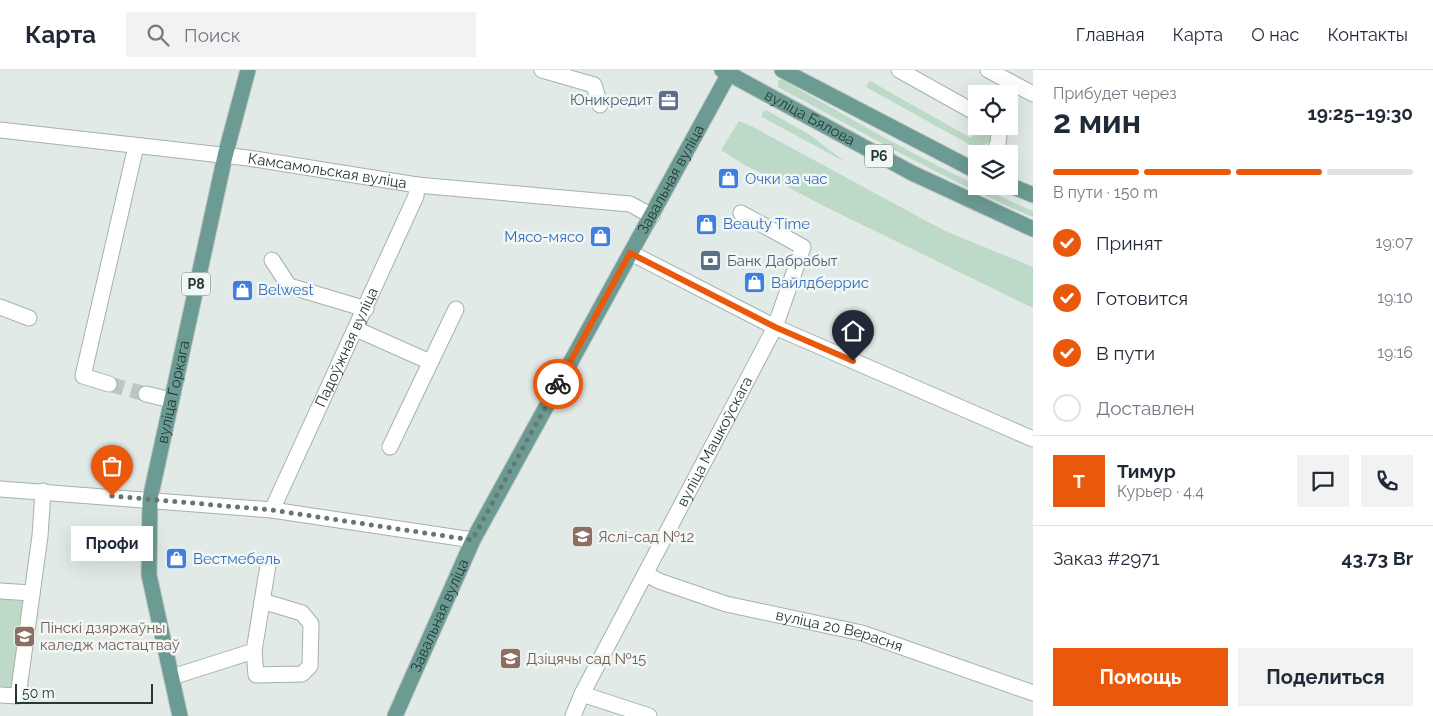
<!DOCTYPE html>
<html lang="ru">
<head>
<meta charset="utf-8">
<style>
	:root { --surface:#fff; --page:#f2f2f3; --text:#1f2937; --muted:#747a83; --line:#e0e1e3; --accent:#ea580c }
	body { margin:0; font-family:Raleway,sans-serif; background:var(--page); color:var(--text); height:100vh; display:flex; flex-direction:column; font-size:19px; white-space:nowrap }
	* { box-sizing:border-box; margin:0 }
	p { font-size:16px; color:var(--muted) }
	.icon { flex:none; width:28px; height:28px; fill:none; stroke:currentColor; stroke-width:2; stroke-linecap:round; stroke-linejoin:round }
	.map { position:relative; flex:1; overflow:hidden }
	.side { display:flex; flex-direction:column; background:var(--surface); width:400px }
	.side>* { flex:none }
	.controls { position:absolute; left:968px; top:15px; display:grid; gap:10px }
	.controls a { display:grid; place-items:center; width:50px; height:50px; border-radius:0px; background:var(--surface); box-shadow:0 5px 20px #0002; font-size:25px }
	.scale { position:absolute; left:15px; bottom:12px; width:138px; box-sizing:border-box; padding-left:5px; border:2px solid #243935; border-top:0; font-size:14px; line-height:18px; white-space:nowrap; color:#243935; -webkit-text-stroke:4px #f1f7f5; paint-order:stroke }
	.pin { position:absolute; display:grid; place-items:center; width:42px; height:42px; color:#fff; margin:-51px -21px; border-radius:50% 50% 50% 0; rotate:-45deg; box-shadow:0 0 5px #0007 }
	.pin .icon { rotate:45deg }
	.courier { position:absolute; display:grid; place-items:center; width:50px; height:50px; margin:-25px; border:4px solid #ea580c; border-radius:50%; background:#fff; color:#222; box-shadow:0 1px 6px #0007 }
	.bubble { position:absolute; height:35px; border-radius:0px; background:var(--surface); box-shadow:0 5px 20px #0002; font-size:16px; font-weight:700; line-height:35px; text-align:center }
	.overview em { font-style:normal; font-weight:700 }
	.overview div { display:flex; flex-direction:column-reverse }
	.overview { display:flex; align-items:center; justify-content:space-between; height:85px; padding:0 20px }
	h1 { font-size:32px; font-weight:700; line-height:38px }
	.bar { display:grid; grid-template-columns:repeat(4,1fr); gap:8px 5px; align-content:center; height:60px; padding:0 20px }
	.bar i { height:6px; border-radius:4px; background:var(--line) }
	.bar .on { background:var(--accent) }
	.bar p { grid-column:span 4 }
	.line { display:flex; align-items:center; gap:12px; padding:0 20px; border-top:1px solid var(--line) }
	.line div { flex:1 }
	.round { display:grid; place-items:center; flex:none; width:52px; height:52px; border-radius:0px; background:var(--page) }
	ol { padding:0 20px; list-style:none }
	li { display:flex; align-items:center; gap:15px; height:55px }
	li p { margin-inline-start:auto }
	li .icon { padding:5px; border-radius:50%; background:var(--accent); color:#fff; stroke-width:4 }
	li:last-child { color:var(--muted) }
	li i { width:28px; height:28px; border:2px solid var(--line); border-radius:50% }
	.action { display:flex; gap:10px; margin-top:auto; padding:10px 20px }
	.action a { flex:1; height:58px; border-radius:0px; background:var(--accent); color:#fff; font-size:20px; font-weight:700; line-height:58px; text-align:center }
	.action a+a { background:var(--page); color:var(--text) }
	header { display:flex; align-items:center; gap:30px; box-sizing:border-box; height:70px; padding:0 25px; background:var(--surface); border-bottom:1px solid var(--line) }
	header strong { font-size:24px }
	nav { display:flex; gap:28px; margin-inline-start:auto; font-size:18px }
	.search { width:350px; height:45px; background:var(--page); display:flex; align-items:center; gap:12px; box-sizing:border-box; padding:0 18px; border-radius:0px; color:var(--muted); font-size:19px }
	main { display:flex; flex:1; min-height:0 }
	.map>svg:first-child { display:block }
	.green { fill:#bdd9c7 }
	.lines { fill:none; stroke-linecap:round; stroke-linejoin:round }
	.minor-tunnel { stroke:#bbc7c3; stroke-width:15; stroke-dasharray:15 8; stroke-linecap:butt }
	.minor-casing { stroke:#a5b1ae; stroke-width:17 }
	.major-casing { stroke:#bdc4c2; stroke-width:17 }
	.minor { stroke:#fff; stroke-width:15 }
	.major { stroke:#6b9b93; stroke-width:15 }
	.done { stroke:#667773; stroke-width:5; stroke-dasharray:0 9 }
	.route { stroke:#ea580c; stroke-width:6 }
	.labels { text-anchor:middle; dominant-baseline:central; stroke-width:5; stroke-linejoin:round; paint-order:stroke }
	.shield { fill:#f1f7f5; stroke:#62726f; stroke-width:1 }
	.shield-label { font-size:14px; font-weight:bold; fill:#243935 }
	.service-label { font-size:15px; fill:#4e5e75; stroke:#f1f7f5; text-anchor:end }
	.street-label { font-size:15px; fill:#243935; stroke:#f1f7f5 }
	.shop-label { font-size:15px; fill:#366cbe; stroke:#f1f7f5; text-anchor:start }
	.education-label { font-size:15px; fill:#785e54; stroke:#f1f7f5; text-anchor:start }
</style>
</head>
<body>
<header>
<strong>Карта</strong>
<div class="search"><svg class="icon" aria-label="search" viewBox="0 0 24 24"><circle cx="10" cy="10" r="6"/><path d="M15 15l6 6"/></svg>Поиск</div>
<nav><a>Главная</a><a>Карта</a><a>О нас</a><a>Контакты</a></nav>
</header>
<main>
<div class="map">
<svg width="1033" height="646" viewBox="0 0 1033 646">
	<rect width="100%" height="100%" fill="#e1eae7"/>
	<g class="green">
		<path d="M782,9C864,57 945,103 1033,141V147C944,110 863,62 778,17V11Z"/>
		<path d="M870,11L971,68L979,56H987L992,61V69L981,78L974,77L866,17Z"/>
		<path d="M766,40L810,65L845,92L762,47V43Z"/>
		<path d="M739,51L753,57L945,161L1033,197V238L830,139L743,94L721,80Z"/>
		<path d="M0,529L24,531L12,617H0Z"/>
	</g>
	<g class="lines">
		<path class="minor-tunnel" d="M109,314L146,324"/>
		<defs>
			<g id="minor">
				<path d="M542,0L594,15L600,35"/>
				<path d="M899,0L976,43"/>
				<path d="M988,0L1033,24"/>
				<path id="s1" d="M0,60L248,88L417,115L630,134L652,146"/>
				<path d="M993,84L998,73L1000,56"/>
				<path d="M631,183L775,257L1033,369"/>
				<path d="M272,190L289,216L366,239"/>
				<path d="M0,237L29,248"/>
				<path d="M356,259L430,292"/>
				<path d="M109,314L83,306L136,76"/>
				<path d="M146,324L171,330"/>
				<path d="M390,377L456,239"/>
				<path d="M0,419L272,440L473,470"/>
				<path id="s2" d="M272,440L416,126L417,115"/>
				<path id="s3" d="M646,504L659,511L726,534L862,563L1033,623"/>
				<path d="M0,521L32,523"/>
				<path d="M254,581L256,605L302,604L310,596L311,554L302,543L262,531"/>
				<path d="M172,607L254,581L268,495"/>
				<path d="M582,624L649,646"/>
				<path d="M0,625L18,626L40,466L43,421"/>
				<path id="s4" d="M573,646L582,624L775,257L803,177L741,143"/>
			</g>
			<g id="major">
				<path id="s5" d="M722,0L912,103L1033,159"/>
				<path d="M782,0L976,101"/>
				<path d="M1009,115L1033,125"/>
				<path id="s6" d="M180,646L149,505L150,429L225,86L248,0"/>
				<path id="s7" d="M395,646L473,470L731,0"/>
			</g>
		</defs>
		<use href="#minor" class="minor-casing"/>
		<use href="#major" class="major-casing"/>
		<use href="#minor" class="minor"/>
		<use href="#major" class="major"/>
	</g>
	<g class="lines">
		<path class="done" d="M112,426L272,440L472,470L558,314"/>
		<path class="route" d="M558,314L630,183L775,257L853,291"/>
	</g>
	<defs>
		<symbol id="office-square" viewBox="-11 -11 22 22"><rect x="-9" y="-9" width="18" height="18" rx="4" fill="#5c6f8a" stroke="#f1f7f5"/><path d="M-6-3h4V-5.5h4V-3h4V5H-6ZM-1-4.5V-3h2v-1.5ZM-6 0V1H6V0Z" fill="#fff"/></symbol>
		<symbol id="shop-square" viewBox="-11 -11 22 22"><rect x="-9" y="-9" width="18" height="18" rx="4" fill="#3f7fe0" stroke="#f1f7f5"/><path d="M-5-2.5h2.3a2.7 3.5 0 0 1 5.4 0H5L5.5 6h-11ZM-1.5-2.5h3a1.5 2.3 0 0 0-3 0Z" fill="#fff"/></symbol>
		<symbol id="bank-square" viewBox="-11 -11 22 22"><rect x="-9" y="-9" width="18" height="18" rx="4" fill="#5c6f8a" stroke="#f1f7f5"/><path d="M-6-4H6V4H-6ZM0-2.3a2.3 2.3 0 1 0 0 4.6a2.3 2.3 0 1 0 0-4.6Z" fill="#fff"/></symbol>
		<symbol id="school-square" viewBox="-11 -11 22 22"><rect x="-9" y="-9" width="18" height="18" rx="4" fill="#8d6e63" stroke="#f1f7f5"/><path d="M0-5L7-2L0 1L-7-2ZM-4 1L0 2.5L4 1V4Q0 6-4 4Z" fill="#fff"/></symbol>
		<symbol id="university-square" viewBox="-11 -11 22 22"><rect x="-9" y="-9" width="18" height="18" rx="4" fill="#8d6e63" stroke="#f1f7f5"/><path d="M0-5L7-2L0 1L-7-2ZM-4 1L0 2.5L4 1V4Q0 6-4 4Z" fill="#fff"/></symbol>
	</defs>
	<g fill-rule="evenodd">
		<use href="#office-square" x="656" y="18" width="25" height="25"/>
		<use href="#shop-square" x="716" y="96" width="25" height="25"/>
		<use href="#shop-square" x="694" y="142" width="25" height="25"/>
		<use href="#shop-square" x="588" y="154" width="25" height="25"/>
		<use href="#bank-square" x="698" y="178" width="25" height="25"/>
		<use href="#shop-square" x="742" y="200" width="25" height="25"/>
		<use href="#shop-square" x="230" y="208" width="25" height="25"/>
		<use href="#school-square" x="570" y="454" width="25" height="25"/>
		<use href="#shop-square" x="164" y="476" width="25" height="25"/>
		<use href="#university-square" x="12" y="554" width="25" height="25"/>
		<use href="#school-square" x="498" y="576" width="25" height="25"/>
	</g>
	<g class="labels">
		<g class="shield">
			<rect x="865" y="74.5" width="28" height="23" rx="4"/>
			<rect x="182" y="202.5" width="28" height="23" rx="4"/>
		</g>
		<g class="shield-label">
			<text x="879" y="86">Р6</text>
			<text x="196" y="214">Р8</text>
		</g>
		<g class="service-label">
			<text x="653" y="30">Юникредит</text>
			<text x="727" y="191" text-anchor="start">Банк Дабрабыт</text>
		</g>
		<g class="street-label">
			<text stroke="none"><textPath href="#s5" startOffset="100">вуліца Бялова</textPath></text>
			<text stroke="none"><textPath href="#s1" startOffset="330">Камсамольская вуліца</textPath></text>
			<text stroke="none"><textPath href="#s7" startOffset="604">Завальная вуліца</textPath></text>
			<text stroke="none"><textPath href="#s2" startOffset="179">Падоўжная вуліца</textPath></text>
			<text stroke="none"><textPath href="#s6" startOffset="330">вуліца Горкага</textPath></text>
			<text stroke="none"><textPath href="#s4" startOffset="309">вуліца Машкоўскага</textPath></text>
			<text stroke="none"><textPath href="#s7" startOffset="110">Завальная вуліца</textPath></text>
			<text stroke="none"><textPath href="#s3" startOffset="202">вуліца 20 Верасня</textPath></text>
		</g>
		<g class="shop-label">
			<text x="745" y="109">Очки за час</text>
			<text x="723" y="154">Beauty Time</text>
			<text x="584" y="167" text-anchor="end">Мясо-мясо</text>
			<text x="771" y="213">Вайлдберрис</text>
			<text x="258" y="220">Belwest</text>
			<text x="193" y="489">Вестмебель</text>
		</g>
		<g class="education-label">
			<text x="598" y="467">Яслі-сад №12</text>
			<text x="40" y="558">Пінскі дзяржаўны<tspan x="40" dy="17">каледж мастацтваў</tspan></text>
			<text x="526" y="589">Дзіцячы сад №15</text>
		</g>
	</g>
</svg>
<div class="controls">
<a><svg class="icon" aria-label="locate" viewBox="0 0 24 24"><circle cx="12" cy="12" r="6"/><path d="M12 2v4M12 18v4M2 12h4M18 12h4"/></svg></a>
<a><svg class="icon" aria-label="layers" viewBox="0 0 24 24"><path d="M12 4l9 5-9 5-9-5zM3 14l9 5 9-5"/></svg></a>
</div>
<div class="scale">50 m</div>
<div class="pin" style="left:112px;top:426px;background:#ea580c"><svg class="icon" aria-label="bag" viewBox="0 0 24 24"><path d="M5 8h14l-1 12H6zM9 8a3 3 0 0 1 6 0"/></svg></div>
<div class="pin" style="left:853px;top:291px;background:#1f2937"><svg class="icon" aria-label="home" viewBox="0 0 24 24"><path d="M3 11l9-7 9 7M6 9v11h12V9"/></svg></div>
<div class="courier" style="left:558px;top:314px"><svg class="icon" aria-label="bike" viewBox="0 0 24 24"><circle cx="6" cy="16" r="4"/><circle cx="18" cy="16" r="4"/><path d="M6 16l4-8h5l3 8M10 8l3 8H6M13 5h3"/></svg></div>
<div class="bubble" style="left:71px;top:456px;width:82px">Профи</div>
</div>
<section class="side">
<div class="overview"><div><h1>2 мин</h1><p>Прибудет через</p></div><em>19:25–19:30</em></div>
<div class="bar"><i class="on"></i><i class="on"></i><i class="on"></i><i></i><p>В пути · 150 m</p></div>
<ol>
<li><svg class="icon" aria-label="check" viewBox="0 0 24 24"><path d="M5 12l5 5 9-10"/></svg>Принят<p>19:07</p></li>
<li><svg class="icon" aria-label="check" viewBox="0 0 24 24"><path d="M5 12l5 5 9-10"/></svg>Готовится<p>19:10</p></li>
<li><svg class="icon" aria-label="check" viewBox="0 0 24 24"><path d="M5 12l5 5 9-10"/></svg>В пути<p>19:16</p></li>
<li><i></i>Доставлен</li>
</ol>
<div class="line" style="height:90px"><b class="round" style="background:var(--accent);color:#fff">Т</b><div><b>Тимур</b><p>Курьер · 4.4</p></div><a class="round"><svg class="icon" aria-label="chat" viewBox="0 0 24 24"><path d="M4 5h16v11H9l-5 4z"/></svg></a><a class="round"><svg class="icon" aria-label="phone" viewBox="0 0 24 24"><path d="M5 4h4l2 5-3 2q2 4 5 5l2-3 5 2v4C11 20 4 13 5 4z"/></svg></a></div>
<div class="line" style="height:65px"><div>Заказ #2971</div><b>43.73 Br</b></div>
<div class="action"><a>Помощь</a><a>Поделиться</a></div>
</section>
</main>
</body>
</html>
